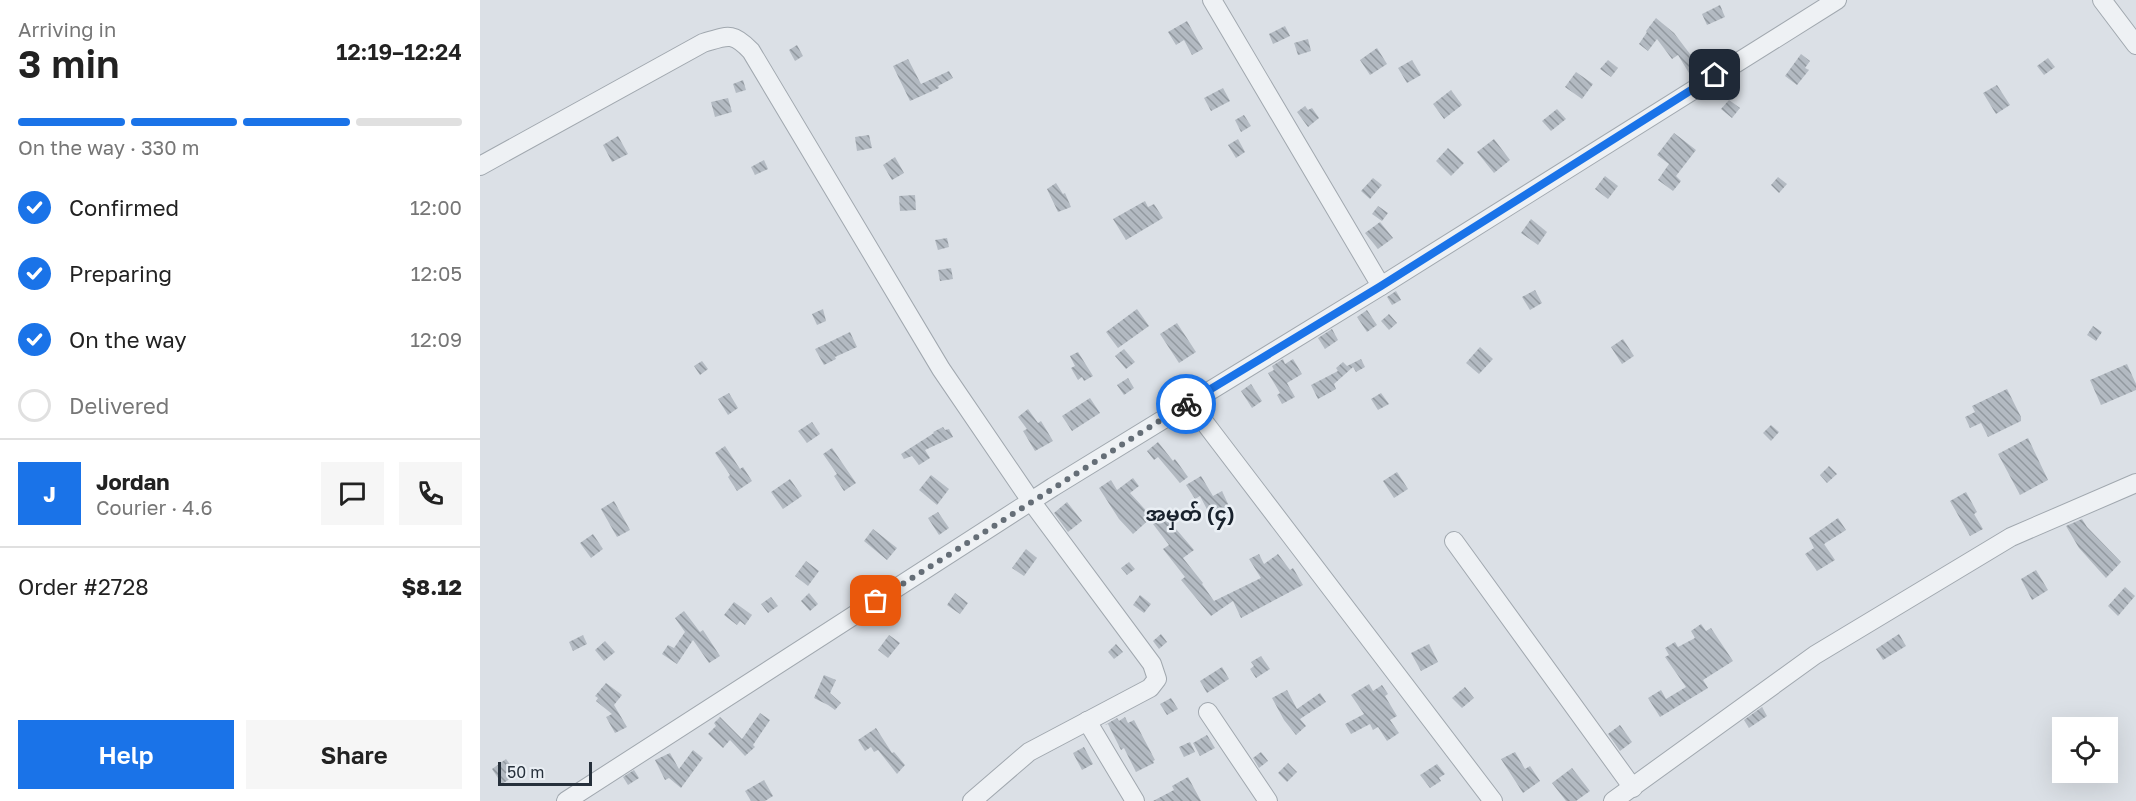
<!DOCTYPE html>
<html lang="en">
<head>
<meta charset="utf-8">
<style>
	:root { --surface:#fff; --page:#f6f6f6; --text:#222; --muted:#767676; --line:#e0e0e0; --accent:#1a73e8 }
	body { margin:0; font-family:"Golos Text","Noto Sans Myanmar",sans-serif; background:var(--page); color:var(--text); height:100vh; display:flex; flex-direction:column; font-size:22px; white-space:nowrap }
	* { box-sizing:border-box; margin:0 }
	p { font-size:20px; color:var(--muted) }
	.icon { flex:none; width:33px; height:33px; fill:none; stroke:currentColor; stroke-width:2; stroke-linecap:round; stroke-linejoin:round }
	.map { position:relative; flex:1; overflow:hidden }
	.panel { display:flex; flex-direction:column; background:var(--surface); width:480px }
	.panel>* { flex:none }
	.tools { position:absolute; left:1572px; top:717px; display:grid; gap:12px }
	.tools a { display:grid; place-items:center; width:66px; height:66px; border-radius:0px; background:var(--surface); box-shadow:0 6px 24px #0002; font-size:30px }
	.scale { position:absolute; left:18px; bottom:15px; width:94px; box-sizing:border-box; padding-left:6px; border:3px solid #26303b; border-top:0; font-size:16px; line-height:21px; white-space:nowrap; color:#26303b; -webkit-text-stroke:4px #eaeff4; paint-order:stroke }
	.pin { position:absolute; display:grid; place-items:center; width:51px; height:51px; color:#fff; margin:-26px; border-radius:12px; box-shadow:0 3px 9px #0006 }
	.courier { position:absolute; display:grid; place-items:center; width:60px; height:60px; margin:-30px; border:4px solid #1a73e8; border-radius:50%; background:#fff; color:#222; box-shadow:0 2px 8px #0007 }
	.summary em { font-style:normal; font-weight:600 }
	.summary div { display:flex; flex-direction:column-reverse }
	.summary { display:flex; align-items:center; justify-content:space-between; height:102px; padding:0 18px }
	h1 { font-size:39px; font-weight:600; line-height:45px }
	.bar { display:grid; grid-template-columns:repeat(4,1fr); gap:9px 6px; align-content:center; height:72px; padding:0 18px }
	.bar i { height:8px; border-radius:4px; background:var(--line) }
	.bar .current { background:var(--accent) }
	.bar p { grid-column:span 4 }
	.line { display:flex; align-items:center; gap:15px; padding:0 18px; border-top:2px solid var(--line) }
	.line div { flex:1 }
	.round { display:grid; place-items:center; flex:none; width:63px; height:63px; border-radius:0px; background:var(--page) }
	ol { padding:0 18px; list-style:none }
	li { display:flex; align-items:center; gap:18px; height:66px }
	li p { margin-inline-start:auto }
	li .icon { padding:6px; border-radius:50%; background:var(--accent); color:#fff; stroke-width:4 }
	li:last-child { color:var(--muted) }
	li i { width:33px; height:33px; border:3px solid var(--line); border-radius:50% }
	.cta { display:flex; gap:12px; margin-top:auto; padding:12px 18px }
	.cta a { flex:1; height:69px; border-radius:0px; background:var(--accent); color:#fff; font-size:24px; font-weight:600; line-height:69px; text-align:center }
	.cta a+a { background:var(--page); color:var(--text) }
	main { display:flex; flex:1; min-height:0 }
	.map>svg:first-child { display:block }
	.building { fill:url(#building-back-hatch) }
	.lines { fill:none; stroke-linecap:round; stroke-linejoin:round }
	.minor-casing { stroke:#a1a8af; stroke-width:20 }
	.minor { stroke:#eef1f4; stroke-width:18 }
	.done { stroke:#656e77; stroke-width:6; stroke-dasharray:0 10.8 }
	.route { stroke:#1a73e8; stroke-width:8 }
	.labels { text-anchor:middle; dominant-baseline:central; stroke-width:5; stroke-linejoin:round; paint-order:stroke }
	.quarter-label { font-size:20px; font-weight:bold; fill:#18212c; stroke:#eaeff4 }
</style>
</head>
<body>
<main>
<section class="panel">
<div class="summary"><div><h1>3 min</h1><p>Arriving in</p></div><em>12:19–12:24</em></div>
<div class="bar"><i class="current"></i><i class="current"></i><i class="current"></i><i></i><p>On the way · 330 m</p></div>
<ol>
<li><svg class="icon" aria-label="check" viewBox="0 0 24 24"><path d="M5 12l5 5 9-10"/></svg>Confirmed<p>12:00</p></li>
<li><svg class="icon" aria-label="check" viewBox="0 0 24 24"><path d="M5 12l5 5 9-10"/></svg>Preparing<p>12:05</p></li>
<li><svg class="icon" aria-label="check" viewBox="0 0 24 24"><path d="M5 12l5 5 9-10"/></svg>On the way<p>12:09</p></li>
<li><i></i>Delivered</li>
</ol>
<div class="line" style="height:108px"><b class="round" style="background:var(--accent);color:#fff">J</b><div><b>Jordan</b><p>Courier · 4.6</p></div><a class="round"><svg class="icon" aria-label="chat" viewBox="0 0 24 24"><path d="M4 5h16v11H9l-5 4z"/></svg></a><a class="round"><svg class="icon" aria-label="phone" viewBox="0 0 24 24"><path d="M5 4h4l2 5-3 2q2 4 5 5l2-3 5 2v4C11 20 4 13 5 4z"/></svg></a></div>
<div class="line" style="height:78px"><div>Order #2728</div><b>$8.12</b></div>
<div class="cta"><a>Help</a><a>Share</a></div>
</section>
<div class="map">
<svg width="1656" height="801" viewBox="0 0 1656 801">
	<defs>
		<pattern id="building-back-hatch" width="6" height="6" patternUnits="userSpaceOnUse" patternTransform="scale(1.5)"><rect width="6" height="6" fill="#b3bac2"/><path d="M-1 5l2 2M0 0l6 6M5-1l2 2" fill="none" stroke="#91989f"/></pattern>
	</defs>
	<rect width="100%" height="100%" fill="#dbe0e6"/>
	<g class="building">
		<path d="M1240,5L1245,17L1227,25L1222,14Z"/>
		<path d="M1176,18L1194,33L1213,58L1219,55L1224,64L1209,73L1198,55L1192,59L1177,39L1168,51L1159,44L1167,32L1166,31Z"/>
		<path d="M707,21L723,49L712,55L704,40L696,45L688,32Z"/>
		<path d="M805,26L810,36L793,44L789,34Z"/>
		<path d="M828,39L831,51L818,55L814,43Z"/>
		<path d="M317,45L323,56L315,61L309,50Z"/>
		<path d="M897,48L907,64L890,75L880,60Z"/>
		<path d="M1321,54L1330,61L1325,68L1329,70L1317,85L1305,76Z"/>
		<path d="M1568,58L1575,67L1564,75L1557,66Z"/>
		<path d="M428,59L441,84L469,71L473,78L458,86L459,88L430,101L413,66Z"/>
		<path d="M932,60L941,75L927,83L918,68Z"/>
		<path d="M1128,60L1138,68L1131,77L1120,69Z"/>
		<path d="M1096,72L1113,84L1102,99L1085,87Z"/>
		<path d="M263,80L266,90L256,93L253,84Z"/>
		<path d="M1517,85L1530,105L1516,114L1503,93Z"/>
		<path d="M743,88L750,101L731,111L724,98Z"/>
		<path d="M971,90L982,105L964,119L953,104Z"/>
		<path d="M248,98L252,112L235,117L231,102Z"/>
		<path d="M1249,100L1260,108L1252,118L1241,109Z"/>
		<path d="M825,106L828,110L832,108L839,118L828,127L817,112Z"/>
		<path d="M1077,109L1086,119L1071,131L1062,121Z"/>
		<path d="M764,115L771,126L761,132L755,120Z"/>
		<path d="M1194,133L1216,150L1196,176L1201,181L1193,191L1178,180L1189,164L1177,155Z"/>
		<path d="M389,135L392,148L377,151L375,137Z"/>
		<path d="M138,136L148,154L132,162L123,145Z"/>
		<path d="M758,139L765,152L756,158L748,145Z"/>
		<path d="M1014,139L1030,160L1014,173L997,152Z"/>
		<path d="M968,148L984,163L971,176L956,161Z"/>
		<path d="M415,157L424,173L412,180L403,165Z"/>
		<path d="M284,160L288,169L275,175L271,167Z"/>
		<path d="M1125,176L1138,186L1128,199L1115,189Z"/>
		<path d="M1298,177L1307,184L1299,193L1291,185Z"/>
		<path d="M893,178L902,185L890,199L881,191Z"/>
		<path d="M576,183L583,194L585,193L591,207L578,212L567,189Z"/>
		<path d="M435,195L436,210L420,211L419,196Z"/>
		<path d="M665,201L668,207L674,204L683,218L646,240L633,219Z"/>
		<path d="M898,206L908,213L902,221L892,214Z"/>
		<path d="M1051,219L1067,232L1058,245L1041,233Z"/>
		<path d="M900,222L913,238L898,249L885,233Z"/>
		<path d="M467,238L469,247L458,250L455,240Z"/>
		<path d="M471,268L473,279L460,281L458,270Z"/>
		<path d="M1055,290L1062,303L1050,310L1042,297Z"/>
		<path d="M916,291L921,300L912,305L907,297Z"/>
		<path d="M343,309L346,321L337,325L332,314Z"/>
		<path d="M657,309L669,326L638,348L626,332Z"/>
		<path d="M887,310L897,325L887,332L877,317Z"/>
		<path d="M909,314L917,323L909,330L901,321Z"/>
		<path d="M697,323L716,352L699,363L680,334Z"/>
		<path d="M1613,326L1622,332L1616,341L1607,335Z"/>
		<path d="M852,329L858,340L845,349L838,338Z"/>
		<path d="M370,332L377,347L355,357L356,359L344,365L335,349Z"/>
		<path d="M1143,339L1154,356L1142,364L1131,347Z"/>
		<path d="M1000,347L1013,359L999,374L986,363Z"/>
		<path d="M644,349L655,362L646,369L635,356Z"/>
		<path d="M598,352L613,376L604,381L602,377L598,380L591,368L595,366L590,356Z"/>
		<path d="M803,359L805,364L813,359L822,374L807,383L815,397L802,404L797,395L800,393L788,373L794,370L792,366Z"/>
		<path d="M881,359L885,367L876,372L873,367L854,384L856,389L838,399L831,385L858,371L856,368L863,362L867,366Z"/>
		<path d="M222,361L228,369L220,375L214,366Z"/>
		<path d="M1647,364L1656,384V390L1621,405L1610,380Z"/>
		<path d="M648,378L654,388L644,395L637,385Z"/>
		<path d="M771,384L782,401L772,408L761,391Z"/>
		<path d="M1527,389L1541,417V421L1508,437L1501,423L1490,428L1485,417L1495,412L1492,406Z"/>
		<path d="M249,393L258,408L248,415L238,399Z"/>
		<path d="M901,393L909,404L898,410L891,399Z"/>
		<path d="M610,398L620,413L592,431L582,416Z"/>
		<path d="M548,409L558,423L561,421L573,441L555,451L543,431L547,429L538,417Z"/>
		<path d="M332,422L340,434L327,443L318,431Z"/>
		<path d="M1291,425L1299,432L1291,441L1283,433Z"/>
		<path d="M463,427L465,430L469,429L473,437L445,450L450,458L439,465L432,456L424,459L421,454L454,433L453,432Z"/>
		<path d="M1548,438L1568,480L1540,495L1518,454Z"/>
		<path d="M678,442L693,461L695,459L708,477L700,483L678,457L674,460L667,451Z"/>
		<path d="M245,446L260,469L263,467L272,481L257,491L248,477L250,475L235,453Z"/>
		<path d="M352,448L376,483L364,491L354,476L357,474L343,454Z"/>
		<path d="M1349,466L1357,474L1347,483L1340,475Z"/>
		<path d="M917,472L928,489L914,498L903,481Z"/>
		<path d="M451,475L469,489L457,505L439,490Z"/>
		<path d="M721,476L733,496L742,491L749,506L730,515L720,496L715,499L706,485Z"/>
		<path d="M653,478L659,486L650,493L672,517L653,534L639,519L619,488L631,480L637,490Z"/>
		<path d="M310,479L322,496L303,509L291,492Z"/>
		<path d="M1486,492L1497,512L1494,514L1503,529L1490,536L1470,501Z"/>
		<path d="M134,501L150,530L137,537L121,509Z"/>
		<path d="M587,502L602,521L588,532L574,513Z"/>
		<path d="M458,512L469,528L459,535L448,518Z"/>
		<path d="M684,515L714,550L703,558L723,583L722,584L734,601L781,578L769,559L779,554L784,564L798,554L810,570L813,568L823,585L761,618L753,601L731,616L701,580L705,577L683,549L689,545L673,524Z"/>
		<path d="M1358,518L1366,530L1344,544L1355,560L1337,571L1325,554L1334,548L1329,538Z"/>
		<path d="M1602,519L1607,527L1641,562L1626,578L1599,548L1586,526Z"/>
		<path d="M393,529L417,548L407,560L384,541Z"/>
		<path d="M113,534L123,549L111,558L100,543Z"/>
		<path d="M546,549L557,558L544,576L532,568Z"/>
		<path d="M326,561L339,571L328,586L315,576Z"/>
		<path d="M649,562L655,569L647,575L641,568Z"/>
		<path d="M1556,570L1568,590L1552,600L1541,579Z"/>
		<path d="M1645,587L1655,596L1638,616L1628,606Z"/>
		<path d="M329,593L338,604L330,611L321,601Z"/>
		<path d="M475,593L488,603L480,614L467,605Z"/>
		<path d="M660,595L671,604L664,613L653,605Z"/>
		<path d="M291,597L298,606L288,613L281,604Z"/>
		<path d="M254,602L272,615L265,625L260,621L257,625L244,615Z"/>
		<path d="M204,611L220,632L223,630L240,656L229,663L213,640L197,664L182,654L188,645L194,648L205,632L195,618Z"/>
		<path d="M1221,624L1226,631L1231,628L1253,661L1223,680L1228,688L1180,717L1168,698L1181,690L1186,699L1206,687L1185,657L1189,655L1185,648L1195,642L1198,647L1215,638L1211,631Z"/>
		<path d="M681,634L687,642L679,649L673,641Z"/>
		<path d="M1419,634L1426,646L1403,660L1396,649Z"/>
		<path d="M103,635L107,644L93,651L89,642Z"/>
		<path d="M409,635L420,643L408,658L398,650Z"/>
		<path d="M125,641L135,652L124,661L115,650Z"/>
		<path d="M636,644L643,652L634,659L628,652Z"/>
		<path d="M949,644L958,662L941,671L931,653Z"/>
		<path d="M781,656L790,669L776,678L770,669L774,666L771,662Z"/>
		<path d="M742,667L749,679L727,693L720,681Z"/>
		<path d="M344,675L356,680L350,693L361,703L355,710L348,705L334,698Z"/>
		<path d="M126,683L142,695L134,705L147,727L135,733L126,717L132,714L116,701L118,698L115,696Z"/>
		<path d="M889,684L893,691L902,685L908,694L905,696L917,716L910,720L919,733L907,741L898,727L893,730L890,724L871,734L865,724L884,714L871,695Z"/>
		<path d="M985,687L994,698L982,708L972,698Z"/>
		<path d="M807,690L817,709L840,693L846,702L820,719L826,726L816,735L804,720L792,698Z"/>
		<path d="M691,698L698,709L687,715L680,704Z"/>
		<path d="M1282,707L1287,716L1269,728L1264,720Z"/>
		<path d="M280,713L290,720L273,745L275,747L265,756L250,740L243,748L228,734L236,726L234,723L240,717L262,739Z"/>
		<path d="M645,717L648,723L654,720L675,760L673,761L674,763L656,772L644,748L641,750L628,724L625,725L637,718L639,721Z"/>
		<path d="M1140,725L1152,742L1140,751L1128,734Z"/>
		<path d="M396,728L412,753L414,752L425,765L417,774L398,750L394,752L391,747L385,751L378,740Z"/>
		<path d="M727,735L735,748L720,756L713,743Z"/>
		<path d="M710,742L715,752L704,757L699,747Z"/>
		<path d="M604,747L613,764L602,770L593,753Z"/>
		<path d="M213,750L223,758L201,788L189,778L185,780L175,760L190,753L199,769Z"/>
		<path d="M781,752L788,761L779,768L773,758Z"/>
		<path d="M1035,752L1045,769L1050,766L1060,781L1043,793L1021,759Z"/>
		<path d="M26,759L37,774L22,784L12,769Z"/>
		<path d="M808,763L817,772L807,782L798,773Z"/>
		<path d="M957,764L965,774L959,778L961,781L950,788L940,775Z"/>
		<path d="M1092,768L1110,791L1096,801H1086L1072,783Z"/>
		<path d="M154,770L159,778L148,785L143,777Z"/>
		<path d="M708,777L721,801H673L694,790L692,786Z"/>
		<path d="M284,780L293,796L285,801H271L265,791Z"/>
	</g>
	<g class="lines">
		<defs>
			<g id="minor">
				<path d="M732,0L901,286"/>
				<path d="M1622,0L1656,45"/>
				<path d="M0,166L223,43C247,36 252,31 271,51L461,369L551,501L672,664L677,679L670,688L549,752L492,801"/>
				<path d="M709,402L1013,801"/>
				<path d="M974,541L1153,788"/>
				<path d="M728,712L788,801"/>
				<path d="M607,721L655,801"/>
				<path d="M86,801L573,487L901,286L1357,0"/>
				<path d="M1133,801L1335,655L1531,537L1656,483"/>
			</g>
		</defs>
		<use href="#minor" class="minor-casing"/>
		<use href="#minor" class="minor"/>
	</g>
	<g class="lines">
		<path class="done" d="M396,601L706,404"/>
		<path class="route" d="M706,404L901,286L1235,75"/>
	</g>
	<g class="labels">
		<g class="quarter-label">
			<text x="710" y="513">အမှတ် (၄)</text>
		</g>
	</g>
</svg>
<div class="tools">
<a><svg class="icon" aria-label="locate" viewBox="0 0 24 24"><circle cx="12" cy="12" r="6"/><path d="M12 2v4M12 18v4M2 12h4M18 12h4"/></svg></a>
</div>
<div class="scale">50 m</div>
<div class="pin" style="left:396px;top:601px;background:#ea580c"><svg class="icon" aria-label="bag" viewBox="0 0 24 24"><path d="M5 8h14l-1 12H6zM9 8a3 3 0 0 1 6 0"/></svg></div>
<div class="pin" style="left:1235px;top:75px;background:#1f2937"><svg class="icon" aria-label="home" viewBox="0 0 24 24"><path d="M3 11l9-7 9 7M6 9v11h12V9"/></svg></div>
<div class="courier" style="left:706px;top:404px"><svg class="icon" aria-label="bike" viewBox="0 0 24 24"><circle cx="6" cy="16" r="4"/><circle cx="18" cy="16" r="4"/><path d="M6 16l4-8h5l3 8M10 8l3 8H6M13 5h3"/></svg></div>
</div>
</main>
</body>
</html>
